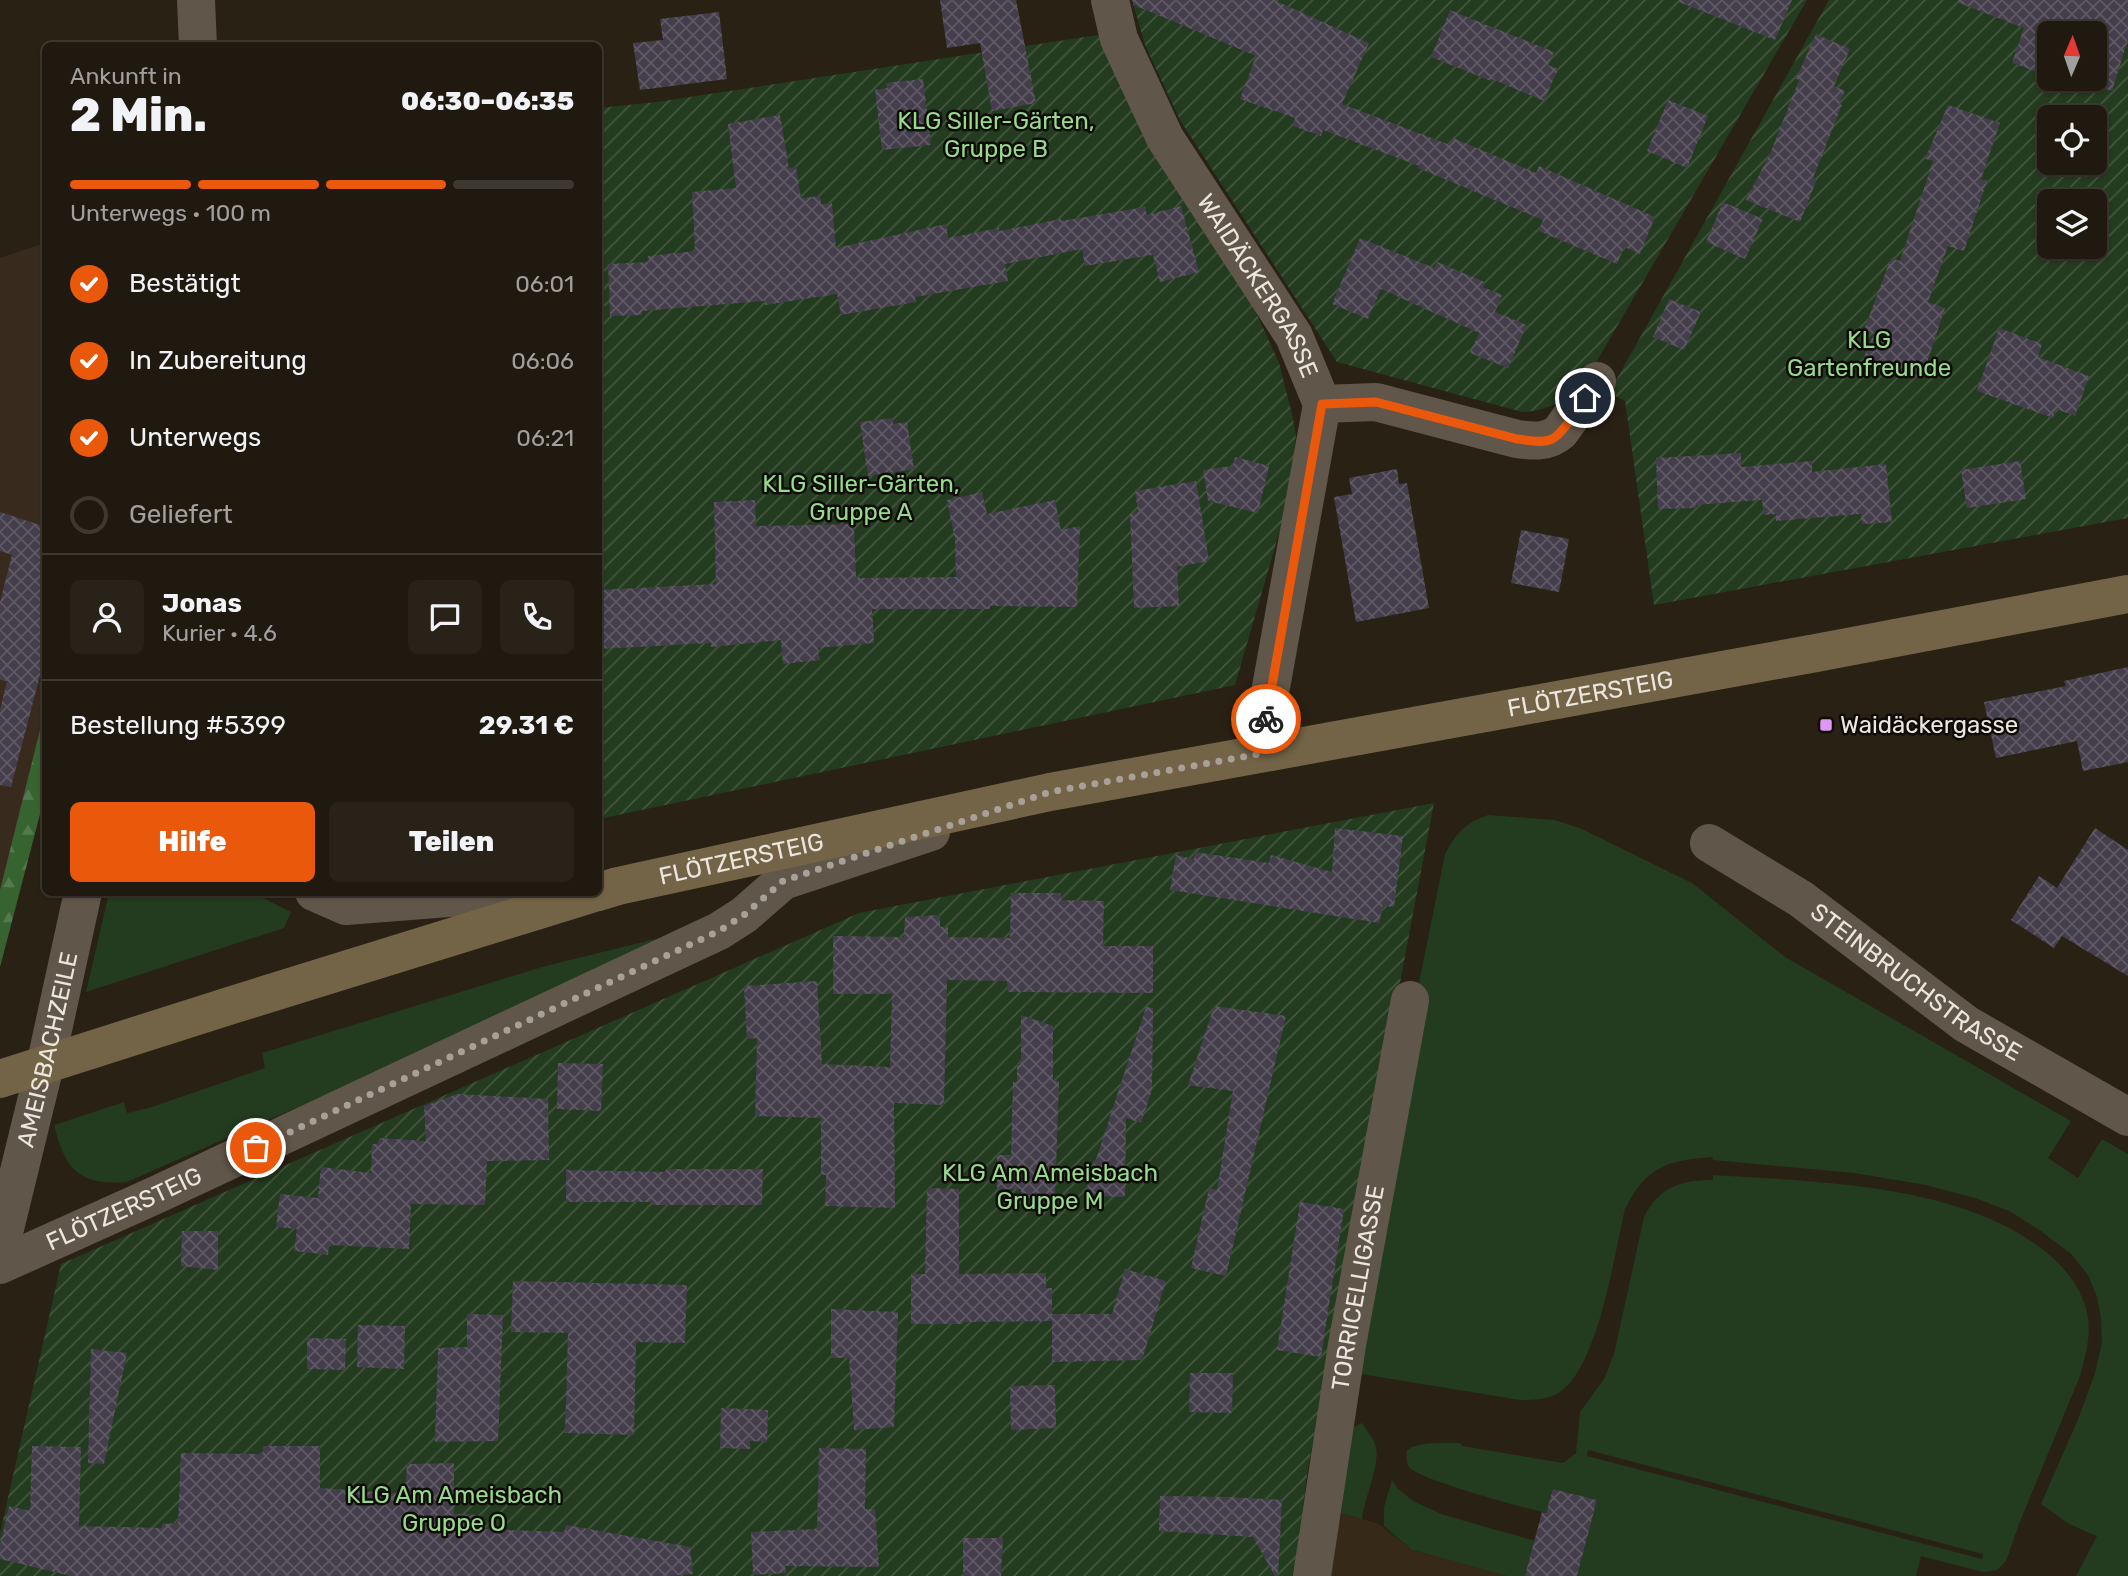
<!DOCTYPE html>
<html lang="de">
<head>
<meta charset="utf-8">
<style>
	:root { --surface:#201910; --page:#282219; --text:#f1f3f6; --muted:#a2a09f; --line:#3d3830; --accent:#ea580c }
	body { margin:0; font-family:Rubik,sans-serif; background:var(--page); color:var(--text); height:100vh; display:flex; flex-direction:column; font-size:26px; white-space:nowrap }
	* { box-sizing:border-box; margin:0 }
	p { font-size:23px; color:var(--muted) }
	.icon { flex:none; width:38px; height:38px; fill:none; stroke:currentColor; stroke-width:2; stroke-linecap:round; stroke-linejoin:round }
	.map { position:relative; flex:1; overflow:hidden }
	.panel { position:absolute; left:42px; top:42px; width:560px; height:854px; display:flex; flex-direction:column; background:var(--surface); border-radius:10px; box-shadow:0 2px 5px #0004,0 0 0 2px var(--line) }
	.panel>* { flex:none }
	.needle { width:46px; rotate:2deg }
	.tools { position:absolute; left:2037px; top:21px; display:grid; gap:14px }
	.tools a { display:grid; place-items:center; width:70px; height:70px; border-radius:10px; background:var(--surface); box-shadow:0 2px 5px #0004,0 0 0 2px var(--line); font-size:35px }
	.pin { position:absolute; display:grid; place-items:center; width:60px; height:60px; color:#fff; margin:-30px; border:4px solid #fff; border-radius:50%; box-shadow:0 2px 7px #0007 }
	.courier { position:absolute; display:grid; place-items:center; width:70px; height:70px; margin:-35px; border:5px solid #ea580c; border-radius:50%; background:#fff; color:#222; box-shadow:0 2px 9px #0007 }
	.head em { font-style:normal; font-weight:800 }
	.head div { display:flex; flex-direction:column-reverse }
	.head { display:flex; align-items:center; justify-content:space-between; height:119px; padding:0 28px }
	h1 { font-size:46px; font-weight:800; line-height:52px }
	.bar { display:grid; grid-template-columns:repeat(4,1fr); gap:10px 7px; align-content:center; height:84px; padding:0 28px }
	.bar i { height:9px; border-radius:5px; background:var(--line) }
	.bar .selected { background:var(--accent) }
	.bar p { grid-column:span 4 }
	.line { display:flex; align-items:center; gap:18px; padding:0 28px; border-top:2px solid var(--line) }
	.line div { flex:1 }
	.round { display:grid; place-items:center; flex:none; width:74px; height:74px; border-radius:10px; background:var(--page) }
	ol { padding:0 28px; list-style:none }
	li { display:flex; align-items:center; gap:21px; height:77px }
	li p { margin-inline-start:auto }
	li .icon { padding:7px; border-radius:50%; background:var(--accent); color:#fff; stroke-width:4 }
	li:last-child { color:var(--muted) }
	li i { width:38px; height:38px; border:4px solid var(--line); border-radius:50% }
	.cta { display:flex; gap:14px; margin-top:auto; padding:14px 28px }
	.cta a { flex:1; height:80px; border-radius:10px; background:var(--accent); color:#fff; font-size:28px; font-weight:800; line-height:80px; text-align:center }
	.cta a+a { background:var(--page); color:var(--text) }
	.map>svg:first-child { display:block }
	.built { fill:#362918 }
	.industrial { fill:#392a1e }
	.green { fill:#233b1f; fill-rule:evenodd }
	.forest { fill:url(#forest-firs) }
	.garden { fill:url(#garden-furrows); fill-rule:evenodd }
	.building { fill:url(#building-cross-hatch) }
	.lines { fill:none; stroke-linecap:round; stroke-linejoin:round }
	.minor { stroke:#61564a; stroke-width:38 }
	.tertiary { stroke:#61564a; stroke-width:38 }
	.secondary { stroke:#746447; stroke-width:38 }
	.done { stroke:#a8a198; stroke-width:7; stroke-dasharray:0 12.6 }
	.route { stroke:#ea580c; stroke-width:9 }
	.poi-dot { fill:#de98f2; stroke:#0f0b07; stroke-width:2.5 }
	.labels { text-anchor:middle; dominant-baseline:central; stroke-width:5; stroke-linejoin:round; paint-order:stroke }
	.park-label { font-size:24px; fill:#97d98d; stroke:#0f0b07 }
	.street-label { font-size:24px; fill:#ece6de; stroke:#0f0b07 }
	.poi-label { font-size:24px; fill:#ece6de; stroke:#0f0b07; text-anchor:start }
</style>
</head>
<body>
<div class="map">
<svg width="2128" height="1576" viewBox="0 0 2128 1576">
	<defs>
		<pattern id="forest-firs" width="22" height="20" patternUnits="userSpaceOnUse" patternTransform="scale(1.75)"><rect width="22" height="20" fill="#376330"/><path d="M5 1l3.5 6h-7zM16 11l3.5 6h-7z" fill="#54794e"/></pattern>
		<pattern id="garden-furrows" width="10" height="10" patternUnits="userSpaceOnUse" patternTransform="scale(1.75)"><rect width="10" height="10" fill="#233b1f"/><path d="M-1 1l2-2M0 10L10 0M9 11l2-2" fill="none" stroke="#43573f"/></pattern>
		<pattern id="building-cross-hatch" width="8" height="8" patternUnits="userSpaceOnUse" patternTransform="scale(1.75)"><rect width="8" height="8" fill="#443d4b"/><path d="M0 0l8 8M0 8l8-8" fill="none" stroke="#5f5964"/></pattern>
	</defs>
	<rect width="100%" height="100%" fill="#2a2115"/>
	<path class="built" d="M1341,1513L1379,1524L1412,1550L1507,1576H1329Z"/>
	<path class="industrial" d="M45,243V795L0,967V258Z"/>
	<g class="green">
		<path d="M1488,815L1555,820L1582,829L1692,883L1785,957L2071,1121L2048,1158L2078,1178L2102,1139L2128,1154V1576H2076L2097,1536L2069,1524L2041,1504L2079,1417L2095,1373L2102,1342L2101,1319L2097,1297L2088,1275L2071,1254L2038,1229L2009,1211L1975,1198L1926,1185L1854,1173L1713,1160L1712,1157C1666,1161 1647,1166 1625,1209C1614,1255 1598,1371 1557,1394C1545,1400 1533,1400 1520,1400L1361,1374L1412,1018L1445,854C1457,832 1464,824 1488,815Z"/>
		<path d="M109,893H253L291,912L284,928L86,992Z"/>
		<path d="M659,938L668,940L669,944L127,1182C79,1186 65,1169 54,1125L124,1102L127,1113L149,1108L265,1068L262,1053L542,967Z"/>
		<path d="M1713,1175C1820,1182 1971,1183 2054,1259C2071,1275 2084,1294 2088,1318C2091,1338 2085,1357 2080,1376L2019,1524L2006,1561L1997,1570L1983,1572L1921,1556L1916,1576H1577L1597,1500L1553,1489L1546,1513C1525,1508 1419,1480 1409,1467C1406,1462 1406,1456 1407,1450C1420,1441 1444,1443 1460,1443L1462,1446L1563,1463L1576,1453L1580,1412L1604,1379L1614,1354L1644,1217C1659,1187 1681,1180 1713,1180ZM1588,1450L1983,1554L1982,1559L1587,1456Z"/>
		<path d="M1362,1423C1366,1430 1375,1440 1376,1448C1380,1464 1364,1500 1362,1519L1341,1513L1351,1428Z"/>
		<path d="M1392,1480L1397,1488L1413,1501L1444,1515L1539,1542L1572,1576H1507L1412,1550L1384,1526V1507Z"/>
	</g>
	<path class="forest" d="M45,710V795L0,967V890Z"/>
	<g class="garden">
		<path d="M1132,0H1807L1587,378C1569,398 1550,411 1522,412L1337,362L1180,120L1145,45Z"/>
		<path d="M1829,0H2128V518L1654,605L1625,401L1609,393ZM2049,33H2095V79H2049ZM2049,117H2095V163H2049ZM2049,201H2095V247H2049Z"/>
		<path d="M1104,34L1254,308L1279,363L1292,414L1296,435L1290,495L1235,685L599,819L598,108L657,102Z"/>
		<path d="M1434,803L1308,1468L1294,1576H0V1533L61,1264L859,913Z"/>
	</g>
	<g class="building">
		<path d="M940,0H1016L1036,103L992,111L980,43L947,48Z"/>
		<path d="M1132,0H1274L1369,43L1342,104L1450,145L1453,138L1536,173L1539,166L1655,217L1640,254L1624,247L1617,264L1539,231L1543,220L1418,168L1419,166L1323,130L1321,136L1293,126L1295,118L1240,99L1256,56L1134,5Z"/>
		<path d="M1679,0H1792L1775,40L1679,2Z"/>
		<path d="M1959,0H2128V39L2112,91L2094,85L2092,91L2056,79H2095V33H2049V76L2012,63L2024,28L1959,3Z"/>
		<path d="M1450,10L1554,52L1548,65L1558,69L1544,101L1492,79L1491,81L1431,57Z"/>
		<path d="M719,12L727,79L640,90L633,43L663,40L660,19Z"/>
		<path d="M1816,34L1850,49L1834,86L1845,91L1839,104L1842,105L1813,178L1817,179L1800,222L1746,200L1770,154L1799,80L1796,79Z"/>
		<path d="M923,79L931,145L882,150L875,90L887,88L886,83Z"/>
		<path d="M1668,100L1708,116L1687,168L1647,151Z"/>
		<path d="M1948,105L2000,123L1981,179L1987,181L1964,251L1948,246L1928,302L1945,308L1922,378L1862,361L1874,334L1864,330L1891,258L1900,261L1933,161L1925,159Z"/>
		<path d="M780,115L789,168L796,167L801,198L820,196L821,204L832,203L836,248L946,224L948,238L999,228V231L1061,219V221L1145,207L1147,215L1181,206L1199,272L1160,282L1153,255L1085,266L1082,249L1005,264L1008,281L915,297L916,302L841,315L837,294L765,305V301L642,311V315L610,316L608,264L649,262L648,256L695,251L692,192L736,188L728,124Z"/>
		<path d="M1723,202L1763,219L1745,259L1706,242Z"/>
		<path d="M1360,238L1434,268L1437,262L1485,282L1483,287L1502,295L1495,312L1527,325L1508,368L1470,353L1479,333L1381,289L1368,319L1332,304Z"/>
		<path d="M1669,299L1701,312L1684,350L1653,337Z"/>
		<path d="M1999,328L2042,344L2038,357L2089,376L2075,416L2056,409L2053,418L1977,391Z"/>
		<path d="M893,418V424L907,422L914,469L868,476L860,422Z"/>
		<path d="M1741,453V467L1812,461V472L1886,464L1892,522L1862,524L1861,514L1776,521V514L1764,515L1762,500L1695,505L1696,508L1658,509L1656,458Z"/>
		<path d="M1235,457L1269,466L1258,513L1208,501L1203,470L1233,466Z"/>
		<path d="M2020,461L2026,499L1967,508L1961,470Z"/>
		<path d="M1397,469L1399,484L1407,483L1429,608L1356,622L1334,497L1352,494L1349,478Z"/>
		<path d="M1196,481L1209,561L1177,567L1179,606L1134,608L1130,514L1138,512L1135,491Z"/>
		<path d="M982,492L987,514L1055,500L1061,530L1080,526L1077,607L990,606V609H872L874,643L818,648L820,660L783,664L781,640L711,647V643L598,649V590L716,584L714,502L755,500L756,526L854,524L856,578L956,577L955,540L947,500Z"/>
		<path d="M0,512L46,527V652L11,787L0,785V710L7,681L0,680V602L12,555L0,551Z"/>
		<path d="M1521,530L1569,539L1559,592L1511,583Z"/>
		<path d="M2128,667V762L2083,771L2077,741L1996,758L1984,702L2066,686L2064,681Z"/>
		<path d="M1335,828L1403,836L1394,907L1383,906L1379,923L1170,890L1176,855L1194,859L1195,852L1269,863L1271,855L1332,872Z"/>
		<path d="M2095,828L2128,850V976L2062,936L2054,948L2011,920L2039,876L2057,888Z"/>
		<path d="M1011,893H1061V900L1104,901L1103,946H1153V993L1008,992L1007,981L947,980L944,1105L894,1103L895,1208L825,1206L826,1175H821V1118L755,1116L757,1038L747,1039L744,986L817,981L822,1064L890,1067L892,994H833V936L904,937L905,917L940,915V927L948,926V937L1010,938Z"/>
		<path d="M1214,1006L1286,1016L1226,1276L1191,1268L1209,1188L1217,1190L1233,1091L1188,1085Z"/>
		<path d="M1146,1007L1153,1008L1152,1090L1141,1123L1126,1118L1125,1197L1084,1196Z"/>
		<path d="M1021,1015L1053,1026V1081H1059L1055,1198H1021V1189H997V1155H1011L1013,1082H1017V1064H1021Z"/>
		<path d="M558,1063L603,1064L601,1111L557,1109Z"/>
		<path d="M457,1094L548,1099L549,1160L487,1161L485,1205L411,1204L409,1249L329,1245L328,1255L294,1251L297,1229L276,1227L280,1194L318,1198L321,1167L371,1173L372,1144H378L379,1138L426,1141L424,1106Z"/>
		<path d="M666,1169H763L762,1205H652V1202H566V1170L666,1172Z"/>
		<path d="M927,1188L959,1189V1274L1046,1273V1288H1052V1321L963,1322V1324H911V1274H925Z"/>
		<path d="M1300,1202L1344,1209L1321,1357L1277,1350Z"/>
		<path d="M182,1231H218V1270L181,1266Z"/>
		<path d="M1125,1269L1166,1281L1142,1360L1052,1362V1314H1112Z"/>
		<path d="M513,1281L687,1285L685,1343L636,1342L634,1435L565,1433L568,1333L511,1332Z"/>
		<path d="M831,1309L898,1312L894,1427L854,1430L849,1358H831Z"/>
		<path d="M467,1314L503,1315L498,1441L435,1442L438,1348L467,1347Z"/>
		<path d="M358,1325L405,1326L404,1369L357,1367Z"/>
		<path d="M307,1338L346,1339L345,1370L307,1369Z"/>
		<path d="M91,1349L127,1353L104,1464L88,1463Z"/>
		<path d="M1190,1373H1233L1232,1413L1189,1412Z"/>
		<path d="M1055,1385L1056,1428L1011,1430L1010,1386Z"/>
		<path d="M721,1408L768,1410L767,1442L750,1441V1449L720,1448Z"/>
		<path d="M32,1446L81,1447L79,1526L162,1528V1524L178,1523L181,1453L263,1454V1446H320V1488L405,1494L407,1464L454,1463V1514L480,1515L479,1529L564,1532L566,1525L690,1547L693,1574L671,1576H71L0,1559V1545L9,1506L30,1511Z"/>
		<path d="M819,1448L866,1449L865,1509H875L879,1567L785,1566L786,1573L753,1575L751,1532L817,1529Z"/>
		<path d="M1553,1489L1597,1500L1577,1576H1525L1542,1512L1546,1513Z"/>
		<path d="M1160,1496L1231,1497L1282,1500L1278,1576H1275L1253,1537L1159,1531Z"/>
		<path d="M963,1538H1003L1001,1576H963Z"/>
	</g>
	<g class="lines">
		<g class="minor">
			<path id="s1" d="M1110,0L1119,39L1165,138L1294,336L1322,404L1259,754"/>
			<path d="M1322,404L1376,402L1517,439C1533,441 1547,443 1560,432L1597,381"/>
			<path id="s2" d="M1709,843L1801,899L1966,1024L2128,1117"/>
			<path id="s3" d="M1312,1576L1347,1345L1410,1000"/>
		</g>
		<g class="tertiary">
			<path d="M196,0L198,46"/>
			<path d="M314,892L346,906L527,892"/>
			<path id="s4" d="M0,1249L47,1057L83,892"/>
			<path id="s5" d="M0,1265L158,1194L719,931L744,915L783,881L931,832"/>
		</g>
		<g class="secondary">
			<path id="s6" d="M598,892L618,886L1050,792L1816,653L2128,594"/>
			<path d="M0,1079L232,1005L597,892"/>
		</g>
	</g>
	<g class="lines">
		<path class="done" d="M256,1148L719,931L744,915L783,881L1050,792L1259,754L1266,719"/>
		<path class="route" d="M1266,719L1322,404L1376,402L1517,439C1527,440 1543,444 1552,439C1563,434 1578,408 1585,398"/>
	</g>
	<rect class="poi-dot" x="1819" y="718" width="14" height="14" rx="3.5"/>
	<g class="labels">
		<g class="park-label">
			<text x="996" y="121">KLG Siller-Gärten,<tspan x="996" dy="28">Gruppe B</tspan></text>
			<text x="1869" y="340">KLG<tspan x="1869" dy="28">Gartenfreunde</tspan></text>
			<text x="861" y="484">KLG Siller-Gärten,<tspan x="861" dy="28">Gruppe A</tspan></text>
			<text x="1050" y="1173">KLG Am Ameisbach<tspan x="1050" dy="28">Gruppe M</tspan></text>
			<text x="454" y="1495">KLG Am Ameisbach<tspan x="454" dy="28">Gruppe O</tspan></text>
		</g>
		<g class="street-label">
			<text stroke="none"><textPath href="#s1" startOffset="324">WAIDÄCKERGASSE</textPath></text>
			<text stroke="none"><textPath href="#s6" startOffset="1012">FLÖTZERSTEIG</textPath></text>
			<text stroke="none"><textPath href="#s6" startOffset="147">FLÖTZERSTEIG</textPath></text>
			<text stroke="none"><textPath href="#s2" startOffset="250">STEINBRUCHSTRASSE</textPath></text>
			<text stroke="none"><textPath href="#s4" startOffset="205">AMEISBACHZEILE</textPath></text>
			<text stroke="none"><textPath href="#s5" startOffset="136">FLÖTZERSTEIG</textPath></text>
			<text stroke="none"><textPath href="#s3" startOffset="292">TORRICELLIGASSE</textPath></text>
		</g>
		<g class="poi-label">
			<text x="1840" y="725">Waidäckergasse</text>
		</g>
	</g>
</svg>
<div class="tools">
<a><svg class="needle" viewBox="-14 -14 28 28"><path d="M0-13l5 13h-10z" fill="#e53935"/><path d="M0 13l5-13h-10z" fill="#a2a09f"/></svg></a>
<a><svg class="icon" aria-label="locate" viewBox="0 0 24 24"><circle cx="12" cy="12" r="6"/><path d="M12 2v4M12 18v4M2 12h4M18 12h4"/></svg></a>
<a><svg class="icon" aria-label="layers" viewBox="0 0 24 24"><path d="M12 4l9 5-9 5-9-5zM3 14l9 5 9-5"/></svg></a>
</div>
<div class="pin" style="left:256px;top:1148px;background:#ea580c"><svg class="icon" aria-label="bag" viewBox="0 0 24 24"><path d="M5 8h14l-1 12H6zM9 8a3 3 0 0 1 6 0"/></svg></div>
<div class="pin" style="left:1585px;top:398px;background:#1f2937"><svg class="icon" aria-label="home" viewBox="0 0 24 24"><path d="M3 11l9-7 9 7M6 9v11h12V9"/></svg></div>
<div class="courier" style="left:1266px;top:719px"><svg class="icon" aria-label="bike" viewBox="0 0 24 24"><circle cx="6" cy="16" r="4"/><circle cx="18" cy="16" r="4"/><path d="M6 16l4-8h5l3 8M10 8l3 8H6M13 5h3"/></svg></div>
<section class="panel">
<div class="head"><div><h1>2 Min.</h1><p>Ankunft in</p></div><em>06:30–06:35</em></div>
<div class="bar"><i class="selected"></i><i class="selected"></i><i class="selected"></i><i></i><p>Unterwegs · 100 m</p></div>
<ol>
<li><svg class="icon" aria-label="check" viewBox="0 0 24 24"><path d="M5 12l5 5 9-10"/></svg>Bestätigt<p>06:01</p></li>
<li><svg class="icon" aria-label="check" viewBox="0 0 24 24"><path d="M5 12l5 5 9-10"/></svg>In Zubereitung<p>06:06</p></li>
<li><svg class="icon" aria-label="check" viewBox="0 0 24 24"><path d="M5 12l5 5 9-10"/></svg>Unterwegs<p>06:21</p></li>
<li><i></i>Geliefert</li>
</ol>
<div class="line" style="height:126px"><a class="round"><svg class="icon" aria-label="person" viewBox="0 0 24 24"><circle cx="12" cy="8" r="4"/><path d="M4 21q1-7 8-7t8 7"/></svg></a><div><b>Jonas</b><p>Kurier · 4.6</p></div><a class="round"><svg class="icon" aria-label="chat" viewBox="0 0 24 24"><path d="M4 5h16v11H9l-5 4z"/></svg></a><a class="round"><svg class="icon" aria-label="phone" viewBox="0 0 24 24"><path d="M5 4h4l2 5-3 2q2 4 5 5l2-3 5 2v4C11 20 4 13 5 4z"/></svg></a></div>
<div class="line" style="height:91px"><div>Bestellung #5399</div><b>29.31 €</b></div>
<div class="cta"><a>Hilfe</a><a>Teilen</a></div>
</section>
</div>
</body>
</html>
